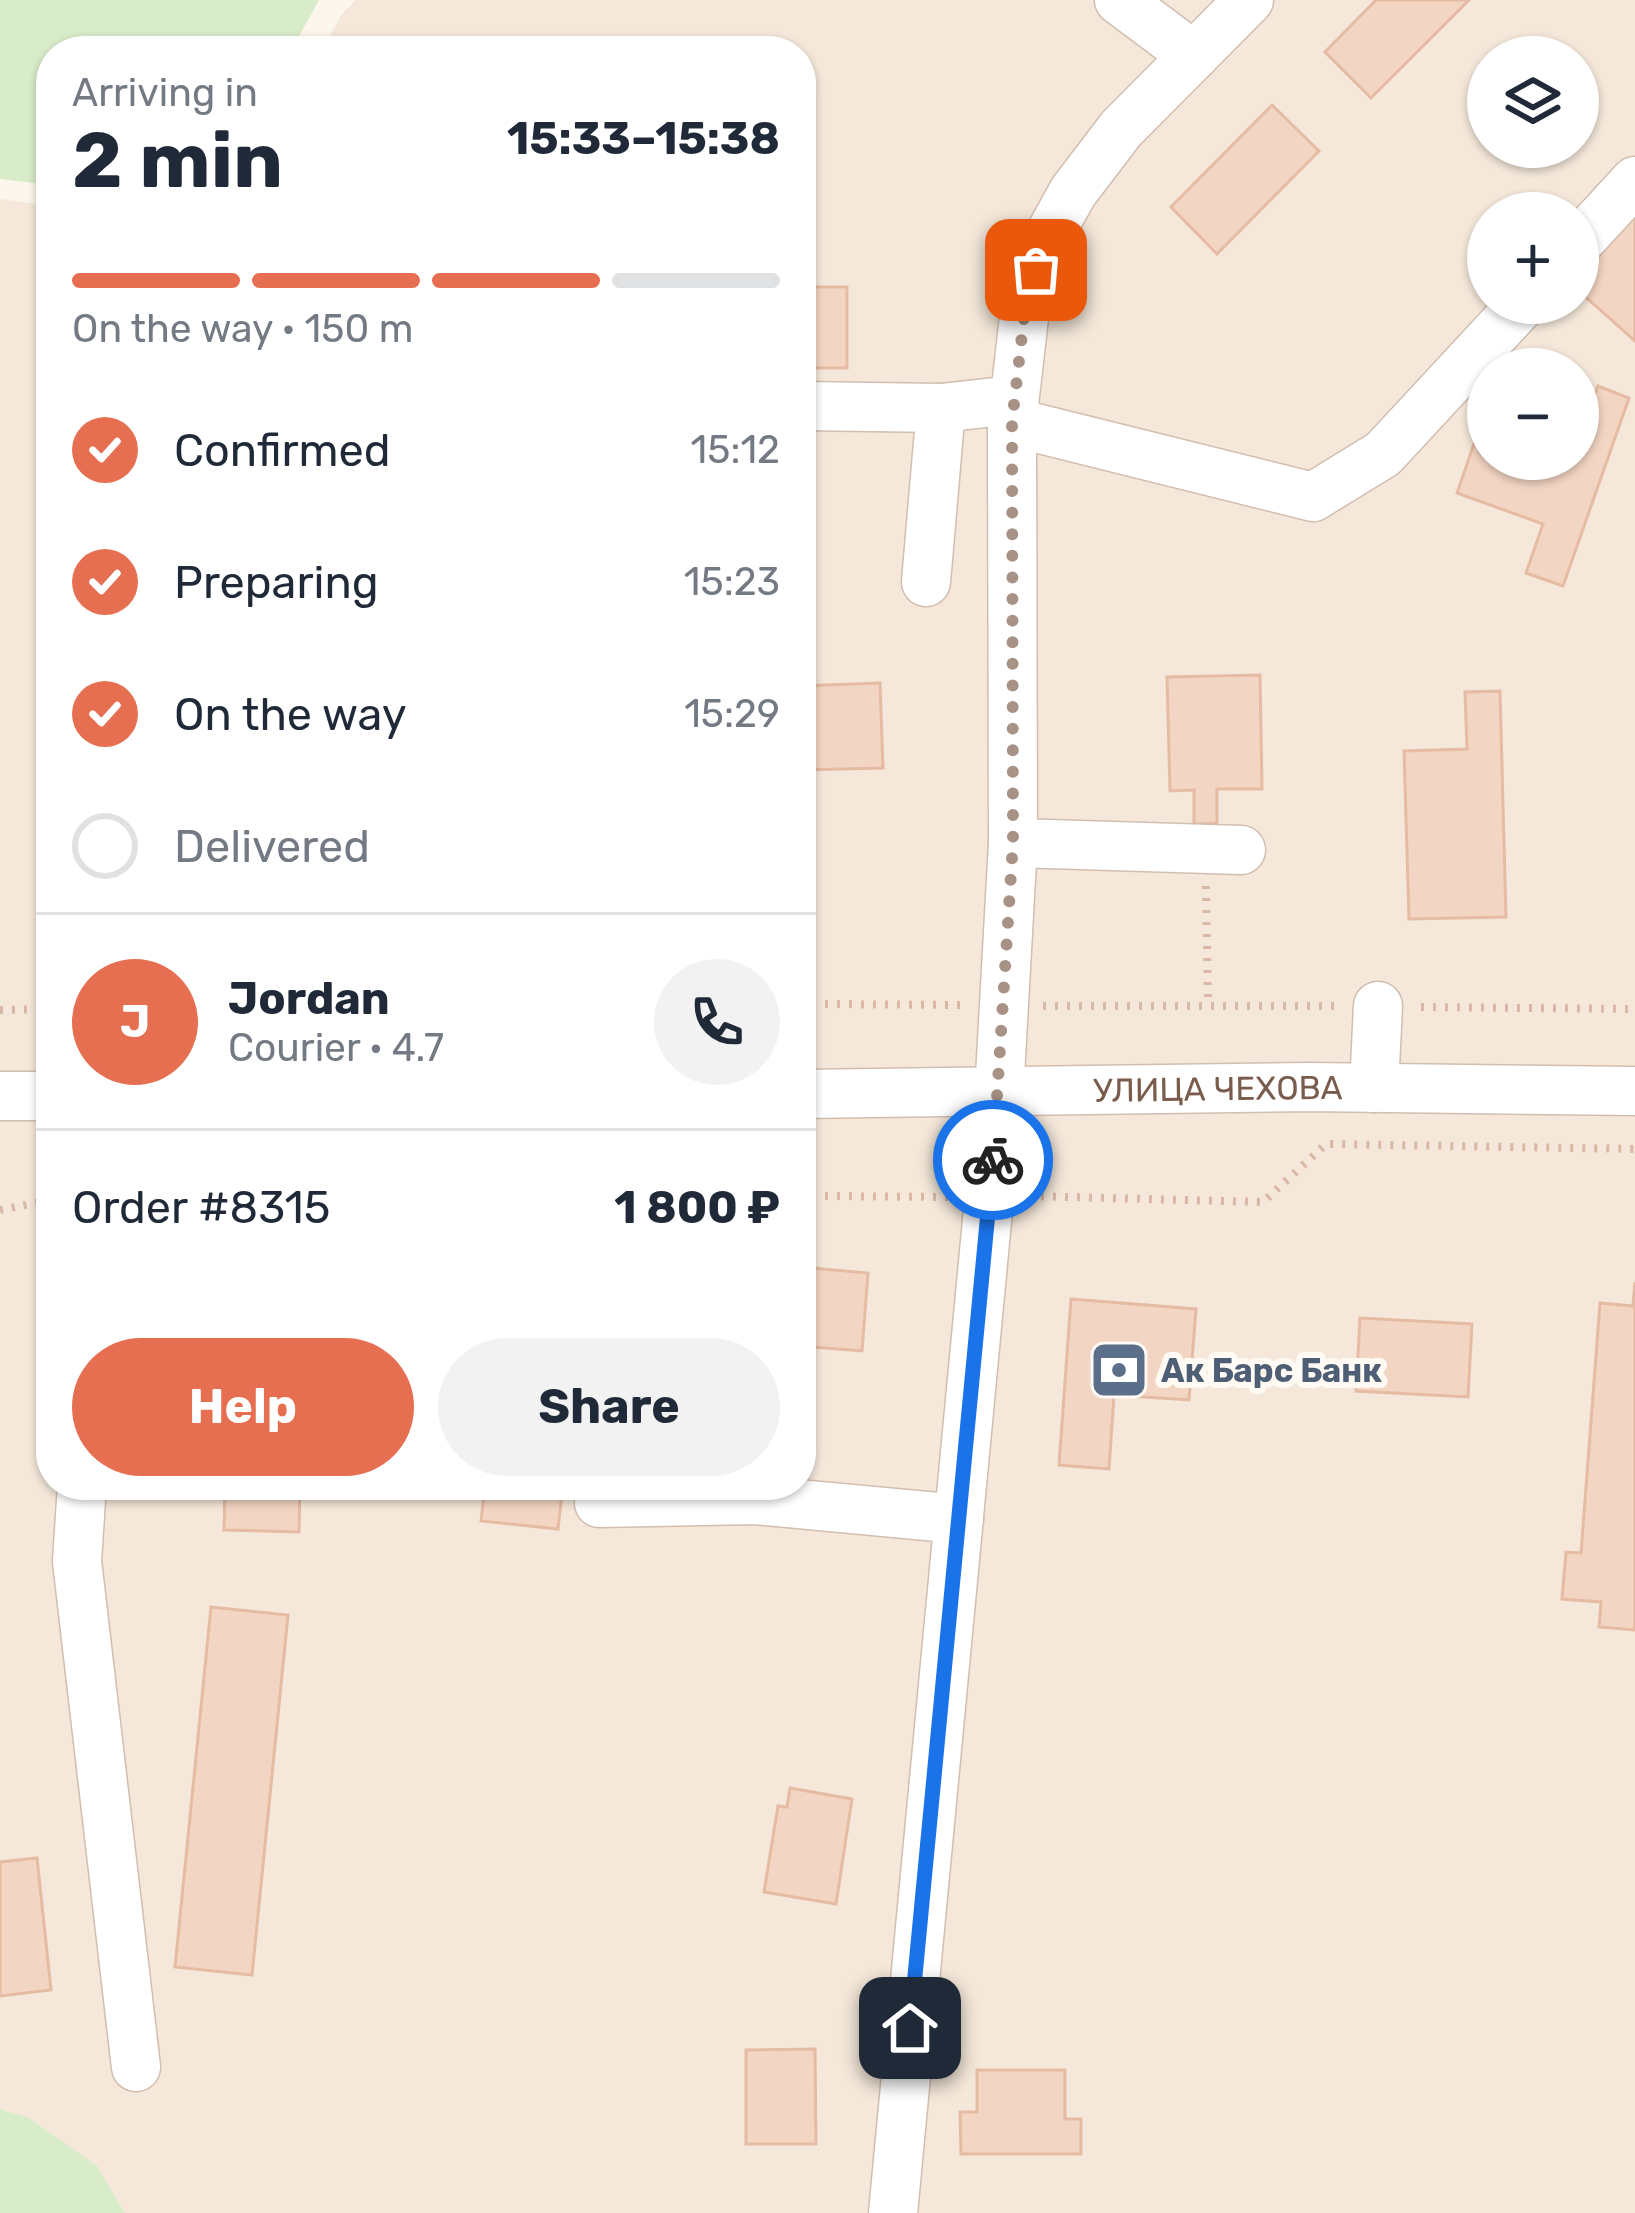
<!DOCTYPE html>
<html lang="en">
<head>
<meta charset="utf-8">
<style>
	:root { --surface:#fff; --page:#f2f2f3; --text:#1f2937; --muted:#747a83; --line:#e0e1e3; --accent:#e76f51 }
	body { margin:0; font-family:Rubik,sans-serif; background:var(--page); color:var(--text); height:100vh; display:flex; flex-direction:column; font-size:45px; white-space:nowrap }
	* { box-sizing:border-box; margin:0 }
	p { font-size:39px; color:var(--muted) }
	.icon { flex:none; width:66px; height:66px; fill:none; stroke:currentColor; stroke-width:2; stroke-linecap:round; stroke-linejoin:round }
	.map { position:relative; flex:1; overflow:hidden }
	.drawer { position:absolute; left:36px; top:36px; width:780px; height:1464px; display:flex; flex-direction:column; background:var(--surface); border-radius:48px; box-shadow:0 3px 9px #0004 }
	.drawer>* { flex:none }
	.buttons { position:absolute; left:1467px; top:36px; display:grid; gap:24px }
	.buttons a { display:grid; place-items:center; width:132px; height:132px; border-radius:50%; background:var(--surface); box-shadow:0 3px 9px #0004; font-size:60px }
	.pin { position:absolute; display:grid; place-items:center; width:102px; height:102px; color:#fff; margin:-51px; border-radius:24px; box-shadow:0 6px 18px #0006 }
	.courier { position:absolute; display:grid; place-items:center; width:120px; height:120px; margin:-60px; border:9px solid #1a73e8; border-radius:50%; background:#fff; color:#222; box-shadow:0 3px 15px #0007 }
	.summary em { font-style:normal; font-weight:700 }
	.summary div { display:flex; flex-direction:column-reverse }
	.summary { display:flex; align-items:center; justify-content:space-between; height:204px; padding:0 36px }
	h1 { font-size:78px; font-weight:700; line-height:90px }
	.bar { display:grid; grid-template-columns:repeat(4,1fr); gap:18px 12px; align-content:center; height:144px; padding:0 36px }
	.bar i { height:15px; border-radius:9px; background:var(--line) }
	.bar .current { background:var(--accent) }
	.bar p { grid-column:span 4 }
	.line { display:flex; align-items:center; gap:30px; padding:0 36px; border-top:3px solid var(--line) }
	.line div { flex:1 }
	.round { display:grid; place-items:center; flex:none; width:126px; height:126px; border-radius:63px; background:var(--page) }
	ol { padding:0 36px; list-style:none }
	li { display:flex; align-items:center; gap:36px; height:132px }
	li p { margin-inline-start:auto }
	li .icon { padding:12px; border-radius:50%; background:var(--accent); color:#fff; stroke-width:4 }
	li:last-child { color:var(--muted) }
	li i { width:66px; height:66px; border:6px solid var(--line); border-radius:50% }
	.action { display:flex; gap:24px; margin-top:auto; padding:24px 36px }
	.action a { flex:1; height:138px; border-radius:72px; background:var(--accent); color:#fff; font-size:48px; font-weight:700; line-height:138px; text-align:center }
	.action a+a { background:var(--page); color:var(--text) }
	.map>svg:first-child { display:block }
	.residential { fill:#f5e8da; fill-rule:evenodd }
	.green { fill:#d8ecc9 }
	.building { fill:#f3d5c3; stroke:#e6bba3; stroke-width:3 }
	.lines { fill:none; stroke-linecap:round; stroke-linejoin:round }
	.minor-casing { stroke:#d1beb0; stroke-width:51 }
	.path { stroke:#d9b8a5; stroke-width:8; stroke-dasharray:3 9; stroke-linecap:butt }
	.minor { stroke:#fff; stroke-width:48 }
	.done { stroke:#a89285; stroke-width:12; stroke-dasharray:0 21.6 }
	.route { stroke:#1a73e8; stroke-width:15 }
	.labels { text-anchor:middle; dominant-baseline:central; stroke-width:12; stroke-linejoin:round; paint-order:stroke }
	.street-label { font-size:33px; fill:#7a5c4d; stroke:#fffaf3 }
	.service-label { font-size:33px; font-weight:bold; fill:#4e5e75; stroke:#fffaf3; text-anchor:start }
</style>
</head>
<body>
<div class="map">
<svg width="1635" height="2213" viewBox="0 0 1635 2213">
	<rect width="100%" height="100%" fill="#fdf6ec"/>
	<path class="residential" d="M356,0H1635V2213H0V199L51,206V1485H801V51H322L341,15ZM1488,57H1578V147H1488ZM1488,213H1578V303H1488ZM1488,369H1578V459H1488Z"/>
	<g class="green">
		<path d="M0,0H319L291,51H51V185L0,179Z"/>
		<path d="M0,2109L29,2118L97,2166L125,2213H0Z"/>
	</g>
	<g class="building">
		<path d="M1376,0H1469L1371,98L1325,52Z"/>
		<path d="M1272,105L1319,151L1217,254L1171,207Z"/>
		<path d="M1635,215V341L1578,290V280Z"/>
		<rect x="801" y="287" width="46" height="81"/>
		<path d="M1598,386L1629,398L1563,586L1526,573L1543,524L1457,493L1488,403V459H1578V410L1588,413Z"/>
		<path d="M51,543V687L40,686Z"/>
		<path d="M1260,675L1262,789H1217V823L1194,824V790L1170,791L1167,677Z"/>
		<path d="M880,683L883,768L801,770V686Z"/>
		<path d="M1500,691L1506,917L1409,919L1404,751L1467,749L1465,692Z"/>
		<path d="M801,1267L868,1273L862,1351L801,1346Z"/>
		<path d="M1635,1282V1630L1599,1627L1601,1602L1562,1599L1566,1552L1581,1553L1600,1303L1633,1306Z"/>
		<path d="M1071,1299L1196,1309L1189,1400L1114,1395L1109,1469L1059,1465Z"/>
		<path d="M1360,1318L1472,1324L1468,1397L1356,1391Z"/>
		<path d="M225,1485H300L299,1532L224,1530Z"/>
		<path d="M485,1485H563L558,1529L481,1521Z"/>
		<path d="M211,1607L288,1615L252,1975L175,1967Z"/>
		<path d="M790,1788L852,1799L836,1904L764,1892L778,1806L787,1807Z"/>
		<path d="M37,1858L51,1990L0,1996V1862Z"/>
		<path d="M815,2049L816,2144H746V2050Z"/>
		<path d="M977,2070H1065V2119H1081V2154H961L960,2112H977Z"/>
	</g>
	<g class="lines">
		<defs>
			<g id="minor">
				<path d="M1119,0L1194,56"/>
				<path d="M1578,243L1635,181"/>
				<path d="M801,406L941,408L1013,400"/>
				<path d="M1012,422L1313,497L1383,454L1523,303"/>
				<path d="M926,582L941,408"/>
				<path d="M1013,843L1241,850"/>
				<path d="M1374,1088L1378,1006"/>
				<path id="s1" d="M801,1094L1311,1087L1635,1091"/>
				<path d="M0,1096H51"/>
				<path d="M82,1485L77,1561L136,2067"/>
				<path d="M599,1503L755,1500L959,1519"/>
				<path d="M893,2213L999,1094L1013,843L1012,422L1026,300L1047,239L1073,192L1121,129L1249,0"/>
			</g>
		</defs>
		<use href="#minor" class="minor-casing"/>
		<g class="path">
			<path d="M1206,886L1208,1005"/>
			<path d="M801,1004L962,1005"/>
			<path d="M1043,1006H1340"/>
			<path d="M1421,1007L1635,1009"/>
			<path d="M0,1010L51,1009"/>
			<path d="M801,1196L948,1197"/>
			<path d="M1029,1196L1263,1202L1326,1144L1635,1149"/>
			<path d="M0,1210L51,1200"/>
		</g>
		<use href="#minor" class="minor"/>
	</g>
	<g class="lines">
		<path class="done" d="M993,1160L1013,842L1012,422L1026,300L1036,270"/>
		<path class="route" d="M910,2028L993,1160"/>
	</g>
	<defs>
		<symbol id="bank-square" viewBox="-11 -11 22 22"><rect x="-9" y="-9" width="18" height="18" rx="4" fill="#5c6f8a" stroke="#fffaf3"/><path d="M-6-4H6V4H-6ZM0-2.3a2.3 2.3 0 1 0 0 4.6a2.3 2.3 0 1 0 0-4.6Z" fill="#fff"/></symbol>
	</defs>
	<g fill-rule="evenodd">
		<use href="#bank-square" x="1086" y="1337" width="66" height="66"/>
	</g>
	<g class="labels">
		<g class="street-label">
			<text stroke="none"><textPath href="#s1" startOffset="417">УЛИЦА ЧЕХОВА</textPath></text>
		</g>
		<g class="service-label">
			<text x="1161" y="1370">Ак Барс Банк</text>
		</g>
	</g>
</svg>
<div class="buttons">
<a><svg class="icon" aria-label="layers" viewBox="0 0 24 24"><path d="M12 4l9 5-9 5-9-5zM3 14l9 5 9-5"/></svg></a>
<a>+</a>
<a>−</a>
</div>
<div class="pin" style="left:1036px;top:270px;background:#ea580c"><svg class="icon" aria-label="bag" viewBox="0 0 24 24"><path d="M5 8h14l-1 12H6zM9 8a3 3 0 0 1 6 0"/></svg></div>
<div class="pin" style="left:910px;top:2028px;background:#1f2937"><svg class="icon" aria-label="home" viewBox="0 0 24 24"><path d="M3 11l9-7 9 7M6 9v11h12V9"/></svg></div>
<div class="courier" style="left:993px;top:1160px"><svg class="icon" aria-label="bike" viewBox="0 0 24 24"><circle cx="6" cy="16" r="4"/><circle cx="18" cy="16" r="4"/><path d="M6 16l4-8h5l3 8M10 8l3 8H6M13 5h3"/></svg></div>
<section class="drawer">
<div class="summary"><div><h1>2 min</h1><p>Arriving in</p></div><em>15:33–15:38</em></div>
<div class="bar"><i class="current"></i><i class="current"></i><i class="current"></i><i></i><p>On the way · 150 m</p></div>
<ol>
<li><svg class="icon" aria-label="check" viewBox="0 0 24 24"><path d="M5 12l5 5 9-10"/></svg>Confirmed<p>15:12</p></li>
<li><svg class="icon" aria-label="check" viewBox="0 0 24 24"><path d="M5 12l5 5 9-10"/></svg>Preparing<p>15:23</p></li>
<li><svg class="icon" aria-label="check" viewBox="0 0 24 24"><path d="M5 12l5 5 9-10"/></svg>On the way<p>15:29</p></li>
<li><i></i>Delivered</li>
</ol>
<div class="line" style="height:216px"><b class="round" style="background:var(--accent);color:#fff">J</b><div><b>Jordan</b><p>Courier · 4.7</p></div><a class="round"><svg class="icon" aria-label="phone" viewBox="0 0 24 24"><path d="M5 4h4l2 5-3 2q2 4 5 5l2-3 5 2v4C11 20 4 13 5 4z"/></svg></a></div>
<div class="line" style="height:156px"><div>Order #8315</div><b>1 800 ₽</b></div>
<div class="action"><a>Help</a><a>Share</a></div>
</section>
</div>
</body>
</html>
